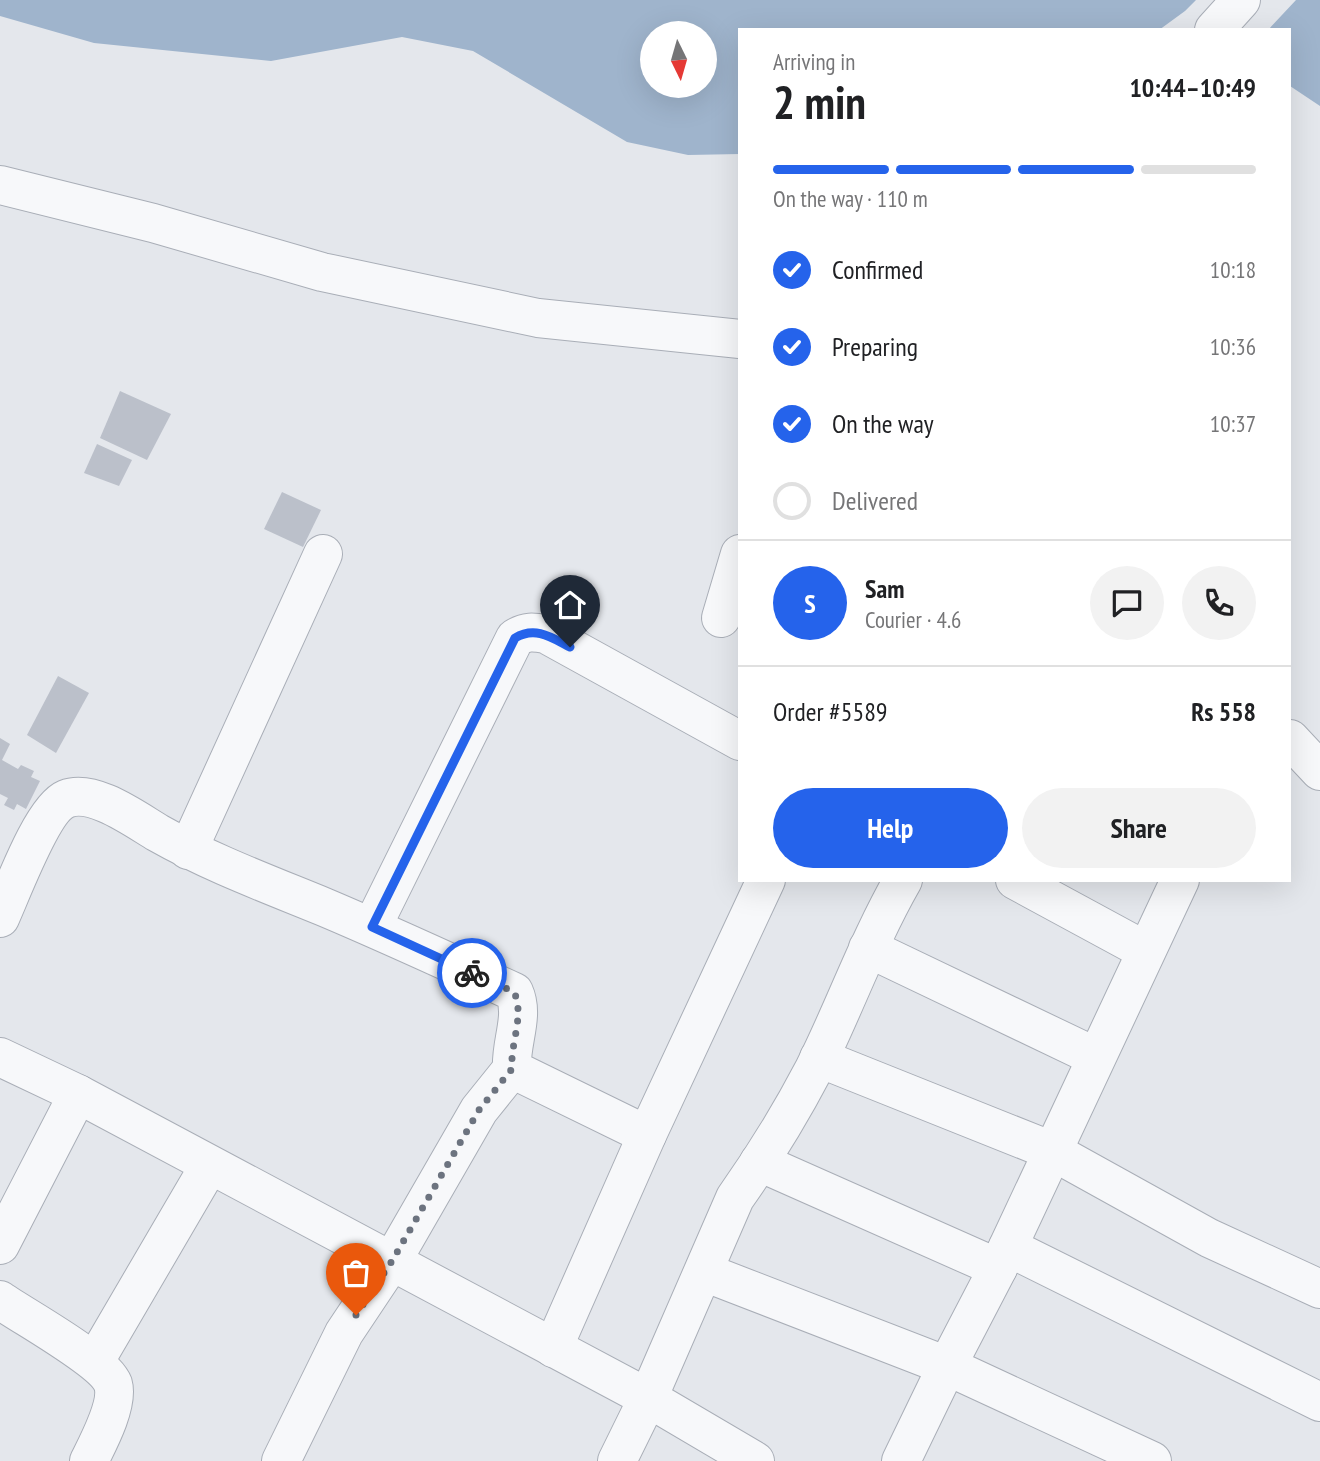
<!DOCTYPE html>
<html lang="en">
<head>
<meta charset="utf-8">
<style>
	:root { --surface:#fff; --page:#f2f2f2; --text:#202124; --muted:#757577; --line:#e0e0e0; --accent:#2563eb }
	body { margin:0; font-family:"PT Sans Narrow",sans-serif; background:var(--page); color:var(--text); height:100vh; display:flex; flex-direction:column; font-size:26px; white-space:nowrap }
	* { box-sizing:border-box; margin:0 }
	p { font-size:23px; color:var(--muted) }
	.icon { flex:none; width:38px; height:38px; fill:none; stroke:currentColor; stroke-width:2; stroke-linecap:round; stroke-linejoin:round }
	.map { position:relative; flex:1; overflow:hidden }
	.panel { position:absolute; left:738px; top:28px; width:553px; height:854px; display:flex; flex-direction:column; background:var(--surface); border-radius:0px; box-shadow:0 7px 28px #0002 }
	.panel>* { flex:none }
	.needle { width:46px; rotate:175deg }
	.fabs { position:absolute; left:640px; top:21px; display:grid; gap:14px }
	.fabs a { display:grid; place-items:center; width:77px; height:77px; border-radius:50%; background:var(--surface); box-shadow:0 7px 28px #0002; font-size:35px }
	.pin { position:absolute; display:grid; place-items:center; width:60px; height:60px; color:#fff; margin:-72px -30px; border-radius:50% 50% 50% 0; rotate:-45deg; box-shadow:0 0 7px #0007 }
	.pin .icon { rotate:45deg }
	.courier { position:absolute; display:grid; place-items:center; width:70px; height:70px; margin:-35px; border:5px solid #2563eb; border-radius:50%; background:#fff; color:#222; box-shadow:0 2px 9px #0007 }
	.headline em { font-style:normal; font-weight:800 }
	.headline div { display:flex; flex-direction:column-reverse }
	.headline { display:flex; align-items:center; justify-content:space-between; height:119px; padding:0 35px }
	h1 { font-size:46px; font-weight:800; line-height:52px }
	.bar { display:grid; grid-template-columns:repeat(4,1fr); gap:10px 7px; align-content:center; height:84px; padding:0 35px }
	.bar i { height:9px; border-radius:5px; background:var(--line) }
	.bar .selected { background:var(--accent) }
	.bar p { grid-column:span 4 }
	.line { display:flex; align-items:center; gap:18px; padding:0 35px; border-top:2px solid var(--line) }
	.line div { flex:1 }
	.round { display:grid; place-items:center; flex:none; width:74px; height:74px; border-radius:37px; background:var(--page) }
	ol { padding:0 35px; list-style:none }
	li { display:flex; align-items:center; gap:21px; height:77px }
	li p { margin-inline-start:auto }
	li .icon { padding:7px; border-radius:50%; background:var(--accent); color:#fff; stroke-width:4 }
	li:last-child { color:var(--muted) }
	li i { width:38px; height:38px; border:4px solid var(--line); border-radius:50% }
	.cta { display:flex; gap:14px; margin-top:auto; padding:14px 35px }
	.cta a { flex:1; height:80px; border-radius:42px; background:var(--accent); color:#fff; font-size:28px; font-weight:800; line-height:80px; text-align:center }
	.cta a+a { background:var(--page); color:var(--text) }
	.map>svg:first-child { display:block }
	.water { fill:#9fb4cc; fill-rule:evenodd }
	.building { fill:#bbc0ca }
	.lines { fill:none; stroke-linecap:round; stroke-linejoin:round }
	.minor-casing { stroke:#a9aeb7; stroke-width:40 }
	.minor { stroke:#f7f8fa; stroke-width:38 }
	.done { stroke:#6c737f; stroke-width:7; stroke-dasharray:0 12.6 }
	.route { stroke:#2563eb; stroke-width:9 }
</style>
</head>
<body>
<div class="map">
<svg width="1320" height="1461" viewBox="0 0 1320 1461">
	<rect width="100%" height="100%" fill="#e4e7ec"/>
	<g class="water">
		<path d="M0,0H1196L1185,11L1159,30H740V154L688,155L627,142L473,51L402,37L271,61L94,43L0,16ZM653,33H705V86H653Z"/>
		<path d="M1296,0H1320V106L1290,86V30H1268Z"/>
	</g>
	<g class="building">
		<path d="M120,391L171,414L147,460L100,438Z"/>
		<path d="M97,444L132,460L119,486L84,473Z"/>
		<path d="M282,492L321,510L303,547L264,529Z"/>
		<path d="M58,676L89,693L56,753L27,735Z"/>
		<path d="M0,738L10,744L2,760L18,769L21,765L34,771L31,777L40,781L26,809L17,804L14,810L4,805L8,798L0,794Z"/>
	</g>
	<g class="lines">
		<defs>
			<g id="minor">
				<path d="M1214,30L1241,0"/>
				<path d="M0,185L153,223L322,272L538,318L740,339"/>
				<path d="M721,618L740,554"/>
				<path d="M1290,739L1320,771"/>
				<path d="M188,850L323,554"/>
				<path d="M1015,880L1146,951"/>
				<path d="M0,918C12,892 42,809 66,799C93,788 136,820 158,833C211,863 268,884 324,907C388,934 451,963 514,992C525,1016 510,1043 512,1069L647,1135"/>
				<path d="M372,927L515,638C526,631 533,632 546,634L740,741"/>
				<path d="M868,948L1096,1057"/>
				<path d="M0,1057L78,1094L648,1398L755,1461"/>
				<path d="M819,1058L1052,1151L1209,1238L1320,1289"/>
				<path d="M759,1162L998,1268"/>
				<path d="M0,1245L78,1094"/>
				<path d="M1008,1247L1320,1402"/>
				<path d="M704,1272L947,1366L1152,1461"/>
				<path d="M0,1300C24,1317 104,1360 113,1384C119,1404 98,1443 89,1461"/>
				<path d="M553,1348L647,1135L766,880"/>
				<path d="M95,1361L209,1166"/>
				<path d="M281,1461L344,1333L392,1261L479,1110L512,1069"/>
				<path d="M617,1461L648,1398L735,1198C764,1157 791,1113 814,1069C845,1007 868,941 903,880"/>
				<path d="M901,1461L947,1366L998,1268L1180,880"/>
			</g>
		</defs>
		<use href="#minor" class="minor-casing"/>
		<use href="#minor" class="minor"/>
	</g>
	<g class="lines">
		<path class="done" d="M356,1315L392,1261L479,1110L512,1069C510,1043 525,1016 514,992L472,973"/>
		<path class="route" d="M472,973L372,927L515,638C535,626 551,637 570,647"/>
	</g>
</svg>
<div class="fabs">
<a><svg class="needle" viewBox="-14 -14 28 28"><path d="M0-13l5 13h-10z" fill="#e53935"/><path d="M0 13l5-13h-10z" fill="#757577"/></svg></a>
</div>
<div class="pin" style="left:356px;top:1315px;background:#ea580c"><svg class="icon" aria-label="bag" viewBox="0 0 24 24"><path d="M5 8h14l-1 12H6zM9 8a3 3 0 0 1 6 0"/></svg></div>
<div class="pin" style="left:570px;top:647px;background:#1f2937"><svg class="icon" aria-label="home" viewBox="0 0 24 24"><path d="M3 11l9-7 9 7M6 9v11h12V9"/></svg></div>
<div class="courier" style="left:472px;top:973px"><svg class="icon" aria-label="bike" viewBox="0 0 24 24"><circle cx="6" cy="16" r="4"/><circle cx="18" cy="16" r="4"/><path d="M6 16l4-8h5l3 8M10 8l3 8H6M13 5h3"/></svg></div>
<section class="panel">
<div class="headline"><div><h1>2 min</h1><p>Arriving in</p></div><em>10:44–10:49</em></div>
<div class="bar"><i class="selected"></i><i class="selected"></i><i class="selected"></i><i></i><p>On the way · 110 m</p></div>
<ol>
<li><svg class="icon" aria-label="check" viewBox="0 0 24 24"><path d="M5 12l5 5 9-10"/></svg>Confirmed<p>10:18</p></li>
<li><svg class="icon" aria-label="check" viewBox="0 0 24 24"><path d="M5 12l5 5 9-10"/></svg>Preparing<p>10:36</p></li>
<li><svg class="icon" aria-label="check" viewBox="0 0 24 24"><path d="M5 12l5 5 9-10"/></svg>On the way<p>10:37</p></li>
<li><i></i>Delivered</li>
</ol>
<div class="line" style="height:126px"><b class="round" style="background:var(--accent);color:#fff">S</b><div><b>Sam</b><p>Courier · 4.6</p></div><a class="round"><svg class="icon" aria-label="chat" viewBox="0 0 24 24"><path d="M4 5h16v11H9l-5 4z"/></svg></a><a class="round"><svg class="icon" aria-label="phone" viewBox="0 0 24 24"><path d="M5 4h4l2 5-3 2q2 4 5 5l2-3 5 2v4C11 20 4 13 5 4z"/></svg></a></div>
<div class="line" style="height:91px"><div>Order #5589</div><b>Rs 558</b></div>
<div class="cta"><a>Help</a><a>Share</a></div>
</section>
</div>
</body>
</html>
